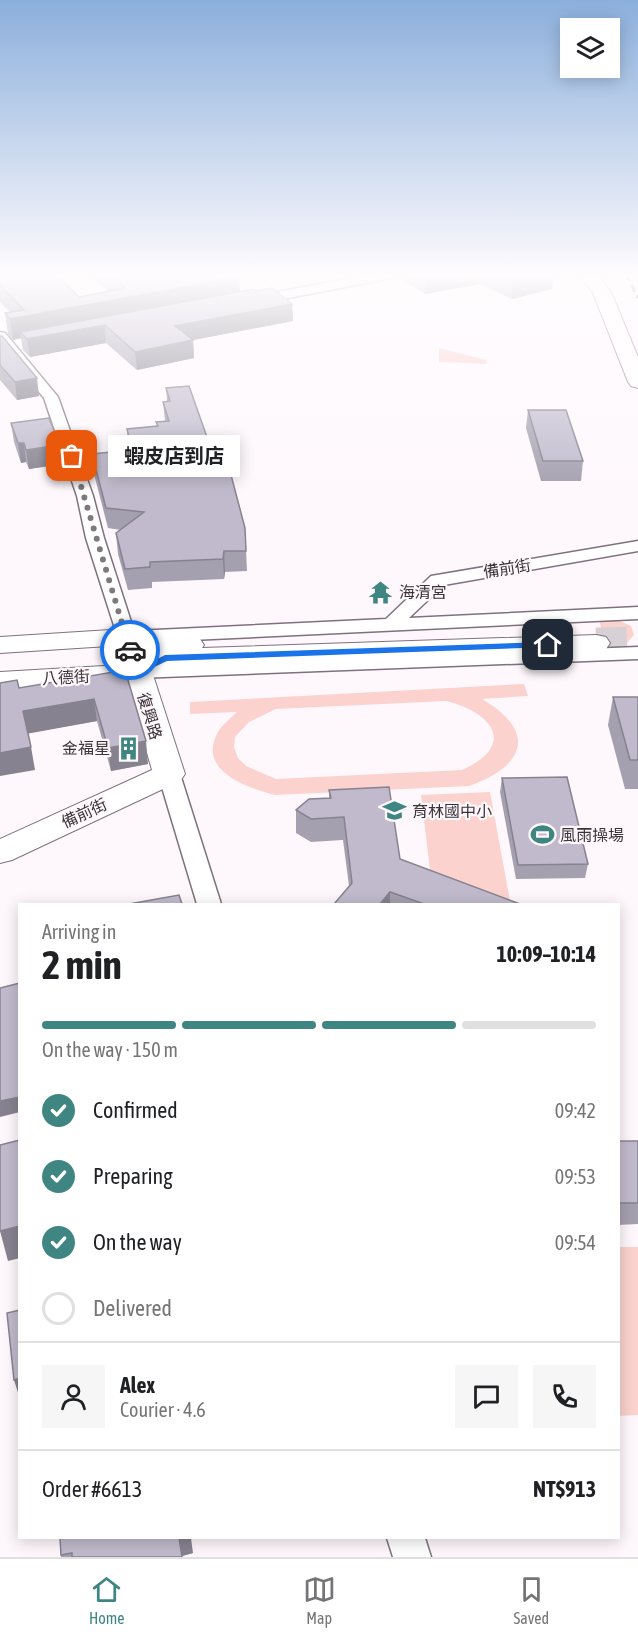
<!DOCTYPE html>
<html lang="en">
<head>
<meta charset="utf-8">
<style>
	:root { --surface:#fff; --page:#f6f6f6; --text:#202124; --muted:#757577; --line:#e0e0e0; --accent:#3f8682 }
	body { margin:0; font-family:"Asap Condensed","Noto Sans TC",sans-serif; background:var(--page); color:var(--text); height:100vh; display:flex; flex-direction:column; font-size:22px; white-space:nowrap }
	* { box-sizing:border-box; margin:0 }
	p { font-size:20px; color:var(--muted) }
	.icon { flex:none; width:33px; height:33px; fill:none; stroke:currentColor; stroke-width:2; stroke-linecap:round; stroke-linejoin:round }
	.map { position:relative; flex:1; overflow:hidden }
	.drawer { position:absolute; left:18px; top:903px; width:602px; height:636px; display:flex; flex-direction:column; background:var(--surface); border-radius:0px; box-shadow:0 3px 15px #0003 }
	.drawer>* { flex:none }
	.fabs { position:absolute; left:560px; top:18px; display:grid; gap:12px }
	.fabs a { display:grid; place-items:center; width:60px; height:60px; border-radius:0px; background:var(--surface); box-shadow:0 3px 15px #0003; font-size:30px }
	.pin { position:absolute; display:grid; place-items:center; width:51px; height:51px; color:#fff; margin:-26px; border-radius:12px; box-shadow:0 3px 9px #0006 }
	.courier { position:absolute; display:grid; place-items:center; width:60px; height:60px; margin:-30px; border:4px solid #1a73e8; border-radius:50%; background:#fff; color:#222; box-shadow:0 2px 8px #0007 }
	.bubble { position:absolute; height:42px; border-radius:0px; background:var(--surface); box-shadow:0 3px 15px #0003; font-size:20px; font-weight:700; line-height:42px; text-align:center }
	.head em { font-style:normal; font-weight:700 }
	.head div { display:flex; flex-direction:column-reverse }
	.head { display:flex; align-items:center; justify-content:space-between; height:102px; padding:0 24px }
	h1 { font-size:39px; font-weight:700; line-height:45px }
	.bar { display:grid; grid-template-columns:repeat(4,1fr); gap:9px 6px; align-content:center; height:72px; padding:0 24px }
	.bar i { height:8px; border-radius:4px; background:var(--line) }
	.bar .current { background:var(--accent) }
	.bar p { grid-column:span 4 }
	.line { display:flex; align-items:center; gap:15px; padding:0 24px; border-top:2px solid var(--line) }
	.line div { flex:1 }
	.round { display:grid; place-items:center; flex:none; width:63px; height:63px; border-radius:0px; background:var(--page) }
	ol { padding:0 24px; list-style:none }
	li { display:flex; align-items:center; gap:18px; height:66px }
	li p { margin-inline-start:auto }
	li .icon { padding:6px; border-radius:50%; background:var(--accent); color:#fff; stroke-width:4 }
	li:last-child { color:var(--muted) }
	li i { width:33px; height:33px; border:3px solid var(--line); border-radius:50% }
	.dock { display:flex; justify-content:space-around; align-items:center; height:84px; border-top:2px solid var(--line); background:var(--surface); font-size:16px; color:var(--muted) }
	.dock a { display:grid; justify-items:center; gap:3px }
	.dock .current { color:var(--accent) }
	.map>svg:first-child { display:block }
	.green { fill:#fbd2ce; fill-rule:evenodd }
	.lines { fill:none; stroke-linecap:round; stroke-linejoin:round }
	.secondary-tunnel { stroke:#d7d1d6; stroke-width:31; stroke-dasharray:31 15; stroke-linecap:butt }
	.street-casing { stroke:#7f717e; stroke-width:3 }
	.secondary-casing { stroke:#7f717e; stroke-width:2 }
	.street { fill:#fff; fill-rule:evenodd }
	.secondary { fill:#fff; fill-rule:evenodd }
	.rail { stroke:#5f595e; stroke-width:3; stroke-dasharray:8 4; stroke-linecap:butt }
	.wall { fill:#a5a0af }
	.shaded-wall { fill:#86828f }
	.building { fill:#c0bacc; stroke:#86828f; stroke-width:1.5 }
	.route { fill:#1a73e8 }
	.done { stroke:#7f797e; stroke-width:6; stroke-dasharray:0 10.8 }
	.labels { text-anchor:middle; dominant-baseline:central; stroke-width:4.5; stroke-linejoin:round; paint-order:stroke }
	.street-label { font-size:16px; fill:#3a3439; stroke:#fef8fd }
	.poi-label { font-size:16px; fill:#3a3439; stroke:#fef8fd; text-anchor:start }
</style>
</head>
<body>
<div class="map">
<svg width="638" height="1557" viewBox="0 0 638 1557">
	<rect width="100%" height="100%" fill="#fef8fd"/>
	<g class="green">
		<path d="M439,348L486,360L487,364L439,362Z"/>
		<path d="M598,616L611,617L631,626L634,635L624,646L607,649Z"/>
		<path d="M524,684L528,696L482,699C538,732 525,766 469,786L275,795C248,788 196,771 218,732C223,724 231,718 237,712L190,714V702ZM446,701C492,712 518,745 462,770L276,779L246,766L238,758L234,747L235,737L249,722L276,709Z"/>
		<path d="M490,792L510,901L430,870L421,795Z"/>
		<path d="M618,1247H638V1415L618,1416Z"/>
	</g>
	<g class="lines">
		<path class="secondary-tunnel" d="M596,643L638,642"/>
		<defs>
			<g id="street">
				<path d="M372,274H398L392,278L252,305L246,301L252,297Z"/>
				<path d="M0,332L5,333L58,397L93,496L104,538L134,631L386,619L431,576L638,541V551L444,585L409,618L638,607V619L126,643L119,641L86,538L77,496L44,398L0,345Z"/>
				<path d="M638,647V659L137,678L130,676L127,672L130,668L137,666Z"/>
				<path d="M169,767L177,769L180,774L221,904H197L158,774L161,769Z"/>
				<path d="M387,1538H425L431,1557H393Z"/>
			</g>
			<g id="secondary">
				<path d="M579,274H597L611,292L638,357V388L631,386L628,382L593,293Z"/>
				<path d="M126,629L164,638L190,637L200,639L204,645L202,648L596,635L606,637L610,643L606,649L596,651L170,666L153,675L185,774L180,781L12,860L0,863V839L152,770L126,681L0,690V672L121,665L117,652L124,645L0,653V637ZM143,649L155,652L146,656Z"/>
			</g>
		</defs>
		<use href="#street" class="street-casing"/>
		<use href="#secondary" class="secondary-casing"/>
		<use href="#street" class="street"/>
		<use href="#secondary" class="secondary"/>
		<path class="rail" d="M626,274L638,298"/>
	</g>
	<g class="wall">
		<path d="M0,274L79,297L108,291L87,274H142L147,278L239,277L240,292L256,291L292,304L293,321L193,340L194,358L137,370L106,343L30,357L23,350L21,338L13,340L8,334L5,313L10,312L0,302Z"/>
		<path d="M400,274H553L552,289L512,299L480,284L425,294L399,277Z"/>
		<path d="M0,336L39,396L17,400L0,380Z"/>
		<path d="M166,388L214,457L245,528L247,571L225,572L224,579L152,582V588L128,590L118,554L116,533L121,530L108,528L94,474L92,454L129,450L127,429L157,426L156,422L165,421L163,402L167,401Z"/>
		<path d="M528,410L583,461L581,481H541L526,428Z"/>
		<path d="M11,423L60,445L62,464L29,469L26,462L21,463L14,442Z"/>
		<path d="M125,670L148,764L111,771L97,721L28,733L35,770L19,688Z"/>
		<path d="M613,697H638V789H625L608,725Z"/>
		<path d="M502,778L588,864L585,878L516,879L500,792Z"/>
		<path d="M329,790L400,859L520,904H334L349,886L343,840L311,842L296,833V810L329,798Z"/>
		<path d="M618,1141H638V1224L618,1225Z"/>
		<path d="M60,1538L193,1553L182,1556V1557H61Z"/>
	</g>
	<g class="shaded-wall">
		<path d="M432,274H481L480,284L425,294L426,275Z"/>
		<path d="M537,274H553L552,289L512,299L513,280Z"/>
		<path d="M239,277L240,297L20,332L21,338L13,340L10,319Z"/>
		<path d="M292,304L293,321L193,340L194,358L137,370L135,352L175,326Z"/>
		<path d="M105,325L106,343L30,357L27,339Z"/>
		<path d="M37,378L39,396L17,400L15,382Z"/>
		<path d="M18,443H24L26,462L21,463Z"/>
		<path d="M60,445L62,464L29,469L26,450Z"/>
		<path d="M224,551L225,572L224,579L223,559Z"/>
		<path d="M94,699L97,721L26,734L23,711Z"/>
		<path d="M146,741L148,764L111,771L108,748Z"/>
		<path d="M31,747L35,770L0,776V753Z"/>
		<path d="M390,892V904H380Z"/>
		<path d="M20,1097V1112L0,1117V1101Z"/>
		<path d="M20,1226V1258L8,1261L0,1231Z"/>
		<path d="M20,1378V1399L14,1380Z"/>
		<path d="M179,1538H191L193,1553L182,1556V1557Z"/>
	</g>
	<g class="building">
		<path d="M0,274H56L79,297L125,288L108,274H142L147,278L171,274H235L239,277L10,319L5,313L24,310L0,285Z"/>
		<path d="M501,274H537L513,280Z"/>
		<path d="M272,288L292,304L175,326L193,340L135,352L105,325L27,339L20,332L254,289L256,291Z"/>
		<path d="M0,336H2L37,378L15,382L0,365Z"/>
		<path d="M189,386L214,457L226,456L245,528L246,551H224L223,559L150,562V567L125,569L116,533L144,512L106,508L92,454L132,450L127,429L158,426L156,422L169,421L163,402L170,401L166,388Z"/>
		<path d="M528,410H566L583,461H543Z"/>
		<path d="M49,418L60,445L26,450L24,443H18L11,423Z"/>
		<path d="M125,670L146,741L108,748L94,699L23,711L31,747L0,753V683L17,680L19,688Z"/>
		<path d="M613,697H638V760H630Z"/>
		<path d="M567,777L588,864L518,865L502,778Z"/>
		<path d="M389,787L400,859L520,904H424L390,892L380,904H334L352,883L344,817L311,819L296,810L309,799L331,798L329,790Z"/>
		<path d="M179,895L182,904H129Z"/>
		<path d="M20,983V1097L0,1101V988Z"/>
		<path d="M20,1140V1226L0,1231V1145Z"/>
		<rect x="618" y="1141" width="20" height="62"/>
		<path d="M20,1310V1378L14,1380L7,1313Z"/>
		<path d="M60,1538H179L182,1557H72V1553L61,1555Z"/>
	</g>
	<linearGradient id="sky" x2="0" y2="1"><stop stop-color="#8bafdc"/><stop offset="0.56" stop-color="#fffcfe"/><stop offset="1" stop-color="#fffcfe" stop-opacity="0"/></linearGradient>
	<rect width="638" height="492" fill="url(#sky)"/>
	<path class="route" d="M548,642L551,643V647L167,661L137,675L132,672L126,650L133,648L140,668L165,655Z"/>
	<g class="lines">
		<path class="done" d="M72,456L130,650"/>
	</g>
	<defs>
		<symbol id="temple-bare" viewBox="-9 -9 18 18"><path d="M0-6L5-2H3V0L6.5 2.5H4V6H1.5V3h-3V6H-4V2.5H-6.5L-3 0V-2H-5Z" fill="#3f8682" stroke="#fef8fd" stroke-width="2.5" paint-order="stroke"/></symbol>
		<symbol id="building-bare" viewBox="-9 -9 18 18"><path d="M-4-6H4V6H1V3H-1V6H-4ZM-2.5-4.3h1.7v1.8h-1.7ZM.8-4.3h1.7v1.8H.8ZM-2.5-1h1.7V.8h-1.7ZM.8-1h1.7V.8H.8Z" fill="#3f8682" stroke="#fef8fd" stroke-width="2.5" paint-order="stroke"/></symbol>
		<symbol id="school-bare" viewBox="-9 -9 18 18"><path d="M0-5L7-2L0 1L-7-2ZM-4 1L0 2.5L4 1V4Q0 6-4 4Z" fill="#3f8682" stroke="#fef8fd" stroke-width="2.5" paint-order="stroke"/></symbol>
		<symbol id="stadium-bare" viewBox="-9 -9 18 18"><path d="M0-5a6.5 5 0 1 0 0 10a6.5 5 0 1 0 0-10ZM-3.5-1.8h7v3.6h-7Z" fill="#3f8682" stroke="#fef8fd" stroke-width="2.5" paint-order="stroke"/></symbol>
	</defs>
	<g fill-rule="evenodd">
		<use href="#temple-bare" x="364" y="576" width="33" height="33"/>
		<use href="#building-bare" x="112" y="732" width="33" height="33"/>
		<use href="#school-bare" x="378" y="794" width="33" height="33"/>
		<use href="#stadium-bare" x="526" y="818" width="33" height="33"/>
	</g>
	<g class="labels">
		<g class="street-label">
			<text transform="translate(507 568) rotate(-9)">備前街</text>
			<text transform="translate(66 677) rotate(-3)">八德街</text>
			<text transform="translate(150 716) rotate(73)">復興路</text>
			<text transform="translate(84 813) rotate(-25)">備前街</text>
		</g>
		<g class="poi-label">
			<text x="399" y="592">海清宮</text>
			<text x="110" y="748" text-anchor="end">金福星</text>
			<text x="412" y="811">育林國中小</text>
			<text x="560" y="835">風雨操場</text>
		</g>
	</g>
</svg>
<div class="fabs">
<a><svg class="icon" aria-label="layers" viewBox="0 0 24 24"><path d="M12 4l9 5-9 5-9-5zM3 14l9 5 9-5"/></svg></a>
</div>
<div class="pin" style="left:72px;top:456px;background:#ea580c"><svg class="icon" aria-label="bag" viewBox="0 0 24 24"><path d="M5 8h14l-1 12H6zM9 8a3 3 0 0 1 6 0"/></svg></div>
<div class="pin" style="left:548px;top:645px;background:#1f2937"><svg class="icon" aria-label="home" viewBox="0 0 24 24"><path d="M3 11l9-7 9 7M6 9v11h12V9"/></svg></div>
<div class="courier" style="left:130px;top:650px"><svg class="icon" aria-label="car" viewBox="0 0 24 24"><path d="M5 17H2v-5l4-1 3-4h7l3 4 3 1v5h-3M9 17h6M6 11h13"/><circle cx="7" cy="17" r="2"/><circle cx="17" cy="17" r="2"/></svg></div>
<div class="bubble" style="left:108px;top:435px;width:132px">蝦皮店到店</div>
<section class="drawer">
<div class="head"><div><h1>2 min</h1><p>Arriving in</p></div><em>10:09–10:14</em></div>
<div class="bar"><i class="current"></i><i class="current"></i><i class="current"></i><i></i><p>On the way · 150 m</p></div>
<ol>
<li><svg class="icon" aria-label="check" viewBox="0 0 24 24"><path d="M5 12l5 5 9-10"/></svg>Confirmed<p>09:42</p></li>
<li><svg class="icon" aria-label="check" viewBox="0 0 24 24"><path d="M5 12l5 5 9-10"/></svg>Preparing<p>09:53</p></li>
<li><svg class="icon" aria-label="check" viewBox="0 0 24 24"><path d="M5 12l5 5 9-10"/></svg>On the way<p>09:54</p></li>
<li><i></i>Delivered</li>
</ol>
<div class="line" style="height:108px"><a class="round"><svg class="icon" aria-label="person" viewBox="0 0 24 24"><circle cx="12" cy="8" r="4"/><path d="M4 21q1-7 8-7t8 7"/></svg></a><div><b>Alex</b><p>Courier · 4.6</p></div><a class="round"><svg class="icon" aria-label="chat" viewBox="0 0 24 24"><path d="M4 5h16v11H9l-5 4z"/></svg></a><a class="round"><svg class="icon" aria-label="phone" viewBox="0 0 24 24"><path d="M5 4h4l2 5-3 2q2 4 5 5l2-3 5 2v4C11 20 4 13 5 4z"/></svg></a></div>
<div class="line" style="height:78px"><div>Order #6613</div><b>NT$913</b></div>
</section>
</div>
<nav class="dock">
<a class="current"><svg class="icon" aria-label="home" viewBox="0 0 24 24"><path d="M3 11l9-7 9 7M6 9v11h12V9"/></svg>Home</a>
<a><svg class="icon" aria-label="map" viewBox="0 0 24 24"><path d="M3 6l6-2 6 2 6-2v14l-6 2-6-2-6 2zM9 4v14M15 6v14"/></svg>Map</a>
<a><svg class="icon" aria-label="saved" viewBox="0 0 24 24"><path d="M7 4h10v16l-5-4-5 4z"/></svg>Saved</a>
</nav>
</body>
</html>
